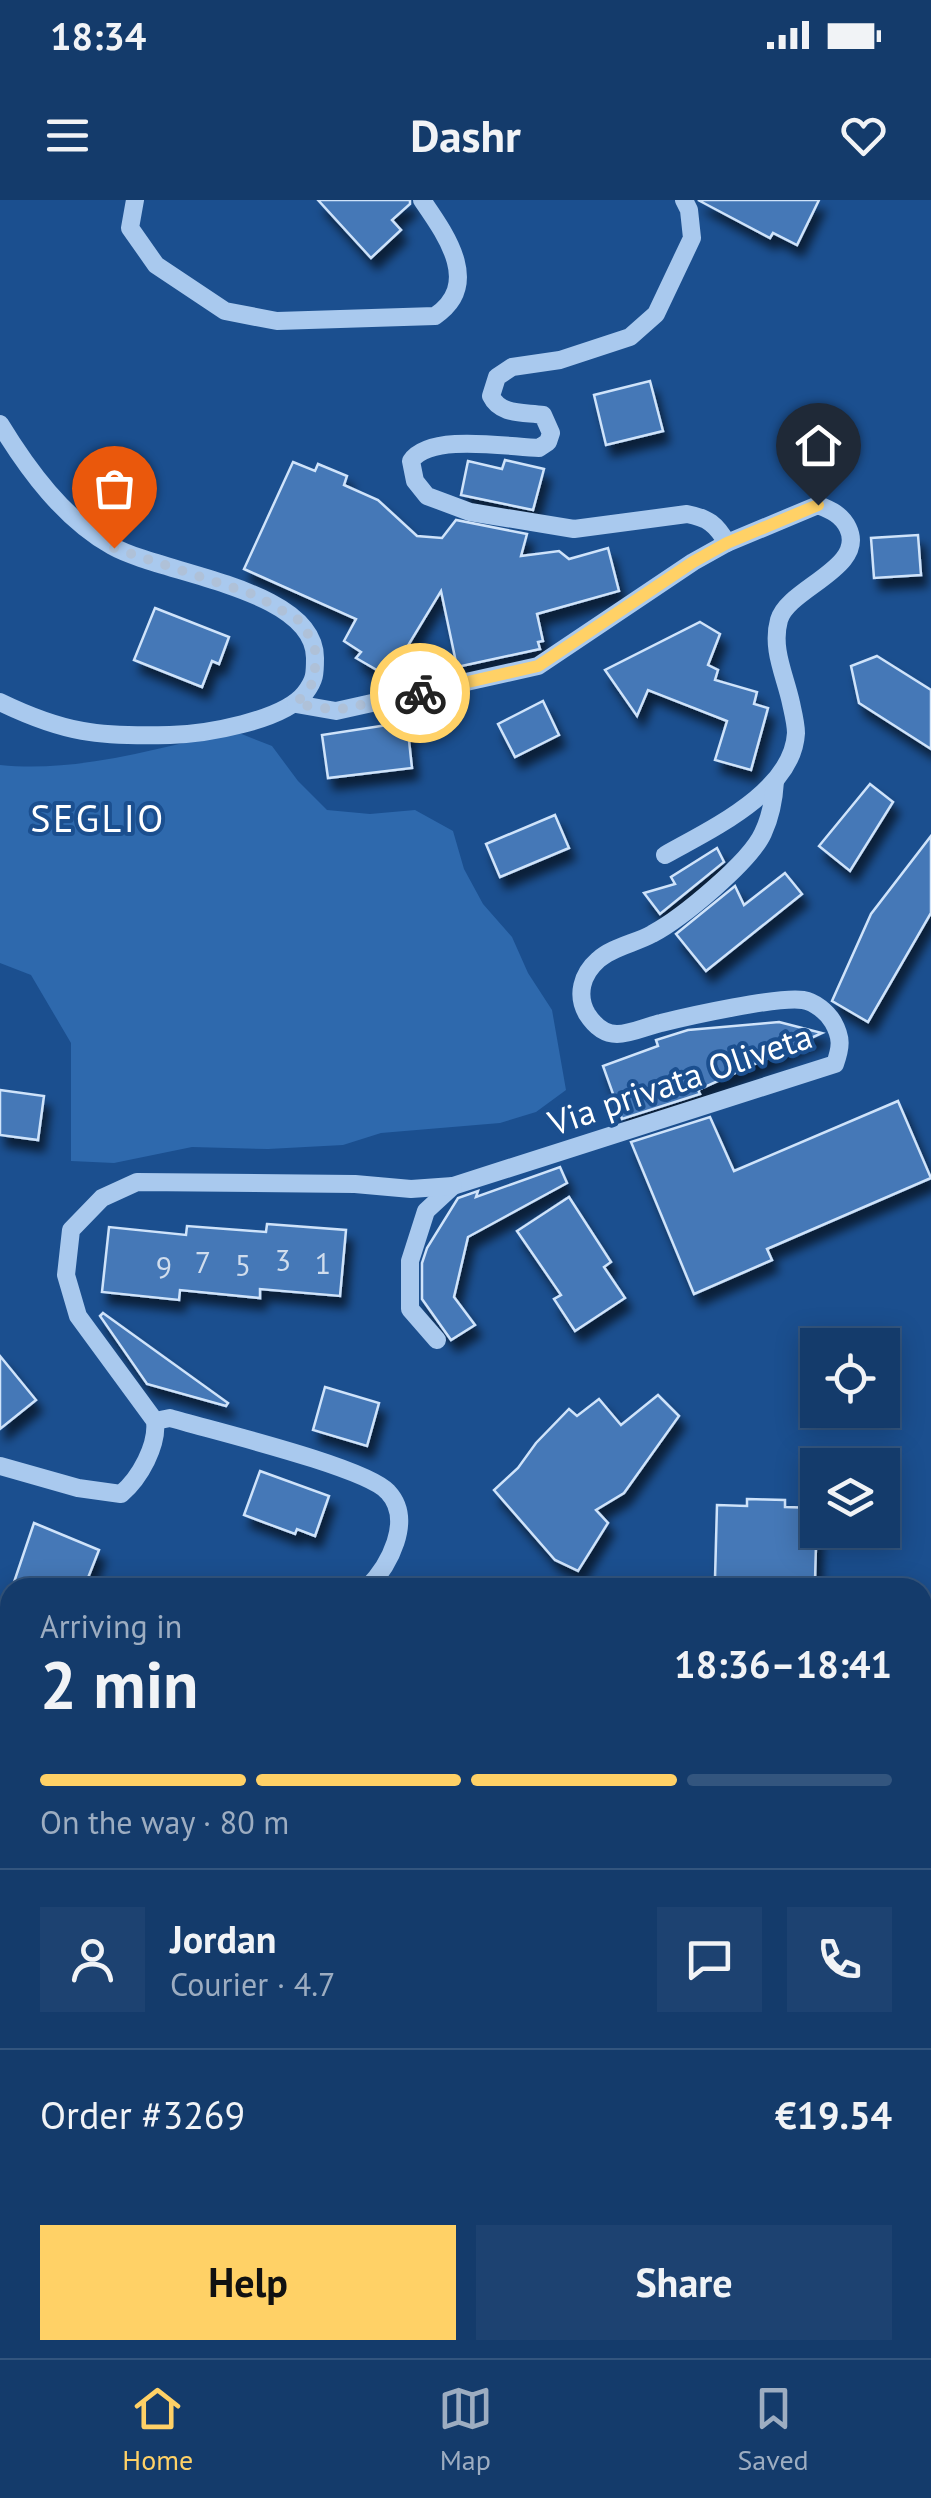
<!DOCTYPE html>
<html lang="en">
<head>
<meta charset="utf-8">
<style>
	:root { --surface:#143b6b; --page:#1d4271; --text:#f1f3f6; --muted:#9dadc1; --line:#33557e; --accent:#ffd166 }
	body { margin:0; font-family:"PT Sans",sans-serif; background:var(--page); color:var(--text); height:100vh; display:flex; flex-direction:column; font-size:38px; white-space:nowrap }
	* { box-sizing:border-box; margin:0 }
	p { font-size:32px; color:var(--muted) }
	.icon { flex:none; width:55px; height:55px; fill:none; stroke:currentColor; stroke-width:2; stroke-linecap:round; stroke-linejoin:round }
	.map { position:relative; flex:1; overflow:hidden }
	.sheet { position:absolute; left:0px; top:1378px; width:932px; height:782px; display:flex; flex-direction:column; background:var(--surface); border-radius:30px 30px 0 0; box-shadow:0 5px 25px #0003,0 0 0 2px var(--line) }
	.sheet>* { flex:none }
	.controls { position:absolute; left:800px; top:1128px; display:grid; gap:20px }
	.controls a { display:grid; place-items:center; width:100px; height:100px; border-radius:0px; background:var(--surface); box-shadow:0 5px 25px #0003,0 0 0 2px var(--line); font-size:50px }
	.pin { position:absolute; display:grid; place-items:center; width:85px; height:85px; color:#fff; margin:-102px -42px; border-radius:50% 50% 50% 0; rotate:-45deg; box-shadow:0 0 10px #0007 }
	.pin .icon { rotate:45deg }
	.courier { position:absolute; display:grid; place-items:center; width:100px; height:100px; margin:-50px; border:8px solid #ffd166; border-radius:50%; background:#fff; color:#222; box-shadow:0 2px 12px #0007 }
	.summary em { font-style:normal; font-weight:800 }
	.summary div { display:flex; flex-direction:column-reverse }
	.summary { display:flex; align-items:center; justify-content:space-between; height:170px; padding:0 40px }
	h1 { font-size:65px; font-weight:800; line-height:75px }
	.bar { display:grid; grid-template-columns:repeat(4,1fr); gap:15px 10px; align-content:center; height:120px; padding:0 40px }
	.bar i { height:12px; border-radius:8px; background:var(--line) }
	.bar .current { background:var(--accent) }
	.bar p { grid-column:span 4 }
	.line { display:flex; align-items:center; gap:25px; padding:0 40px; border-top:2px solid var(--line) }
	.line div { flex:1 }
	.round { display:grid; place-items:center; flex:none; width:105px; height:105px; border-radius:0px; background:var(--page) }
	.primary-button { display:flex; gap:20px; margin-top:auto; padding:20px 40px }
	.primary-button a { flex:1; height:115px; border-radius:0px; background:var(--accent); color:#111; font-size:40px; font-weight:800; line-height:115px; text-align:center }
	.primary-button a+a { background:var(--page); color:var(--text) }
	.status { display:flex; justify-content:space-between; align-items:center; height:70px; padding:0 50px; background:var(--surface); direction:ltr }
	.status svg { height:28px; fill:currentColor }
	header { display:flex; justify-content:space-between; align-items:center; height:130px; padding:0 40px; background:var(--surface); font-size:45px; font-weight:800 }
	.tab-bar { display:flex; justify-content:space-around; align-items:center; height:140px; border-top:2px solid var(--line); background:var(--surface); font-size:28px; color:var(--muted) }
	.tab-bar a { display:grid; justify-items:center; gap:5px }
	.tab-bar .current { color:var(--accent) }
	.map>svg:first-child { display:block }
	.green { fill:#2e69ad }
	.building { fill:#4478b7; stroke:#cfe3fa; stroke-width:2.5; filter:url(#shadow) }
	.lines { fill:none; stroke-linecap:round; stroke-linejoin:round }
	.path { stroke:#a9c9ee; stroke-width:6; stroke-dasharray:5 8; stroke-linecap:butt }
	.minor { stroke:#a9c9ee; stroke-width:18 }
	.major { stroke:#f0f6ff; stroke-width:25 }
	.done { stroke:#afc1d8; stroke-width:10; stroke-dasharray:0 18 }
	.route { stroke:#ffd166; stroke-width:12 }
	.labels { text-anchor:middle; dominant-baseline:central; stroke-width:8; stroke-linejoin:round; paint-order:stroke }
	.number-label { font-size:30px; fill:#d0dded }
	.street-label { font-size:35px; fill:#fff; stroke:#1b4f8f }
	.neighbourhood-label { font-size:38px; letter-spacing:2.5px; fill:#fff; stroke:#1b4f8f }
</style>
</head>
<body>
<div class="status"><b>18:34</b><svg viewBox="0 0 49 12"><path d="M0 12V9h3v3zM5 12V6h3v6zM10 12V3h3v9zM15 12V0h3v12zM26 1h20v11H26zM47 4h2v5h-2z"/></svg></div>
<header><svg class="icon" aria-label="menu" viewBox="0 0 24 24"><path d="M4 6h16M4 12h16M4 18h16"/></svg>Dashr<svg class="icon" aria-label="heart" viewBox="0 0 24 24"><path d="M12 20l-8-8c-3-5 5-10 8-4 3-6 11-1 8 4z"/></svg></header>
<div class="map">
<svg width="931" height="2158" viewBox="0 0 931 2158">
	<defs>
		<filter id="shadow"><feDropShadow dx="6" dy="11" stdDeviation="5" flood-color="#0009"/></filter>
	</defs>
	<rect width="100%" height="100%" fill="#1b4f8f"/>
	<path class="green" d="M234,531L272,546L298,581L327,610L370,614L415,610L453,631L464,669L483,704L512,737L528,773L552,810L566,890L536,912L500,923L381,933L343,945L268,949L192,947L114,963L71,961V843L31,775L0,763V565C79,573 158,548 234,531Z"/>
	<g class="building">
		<path d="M318,0H410V4L392,20L401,30L371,58Z"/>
		<path d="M698,0H819L797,45L773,33L770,38Z"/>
		<path d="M650,181L663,231L606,245L594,195Z"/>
		<path d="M505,260L544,269L533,310L461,295L468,261L502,269Z"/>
		<path d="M293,262L315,271L318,264L347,276L344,285L378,300L417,336L442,338L456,320L527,334L521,356L559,351L569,359L608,348L619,391L537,414L543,441L538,442L540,449L457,467L441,391L389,477L356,458L361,452L344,441L356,419L244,369Z"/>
		<path d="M918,335L921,375L874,378L871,338Z"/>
		<path d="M155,408L229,437L219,464L212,461L202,487L134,460Z"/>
		<path d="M700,422L720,434L708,465L718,470L715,480L757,492L754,504L768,508L751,570L715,560L727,521L648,490L637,516L605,470Z"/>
		<path d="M877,456L931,490V549L859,503L851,466Z"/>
		<path d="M543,501L559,535L515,557L498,524Z"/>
		<path d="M407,522L412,568L328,578L322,535Z"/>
		<path d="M870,584L893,602L850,671L819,646Z"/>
		<path d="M555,615L569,648L500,677L486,644Z"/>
		<path d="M931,636V713L868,822L832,801L871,714Z"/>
		<path d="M717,648L724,662L660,714L644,693L675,684L671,677Z"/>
		<path d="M785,673L802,694L706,771L676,734L735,686L744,705Z"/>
		<path d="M779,822L822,833L698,890L700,894L622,919L603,866L658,846L656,840L688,830Z"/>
		<path d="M0,890L44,896L38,940L0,935Z"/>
		<path d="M898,901L931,978L767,1049L772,1060L694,1094L631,942L710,917L734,971Z"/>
		<path d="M560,967L567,983L468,1037L454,1097L475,1125L451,1140L422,1099V1063L427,1048L458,998L478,991L476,997Z"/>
		<path d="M569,997L611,1062L604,1067L625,1098L575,1131L554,1099L561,1095L517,1031Z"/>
		<path d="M267,1024L346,1030L340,1096L260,1089V1098L180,1090L179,1100L102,1092L109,1027L186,1035L187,1026L266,1032Z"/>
		<path d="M103,1113L228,1203L226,1206L147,1184L100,1116Z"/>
		<path d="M0,1156L36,1200L0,1229Z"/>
		<path d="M325,1187L379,1203L367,1246L313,1230Z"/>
		<path d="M658,1195L679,1216L624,1293L596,1310L608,1323L578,1371L555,1360L494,1290L518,1268L536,1243L569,1209L577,1216L599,1199L621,1225Z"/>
		<path d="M260,1271L329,1296L315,1336L297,1329L295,1334L244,1315Z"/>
		<path d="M747,1299L785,1300V1307L817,1308L815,1381L715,1379L717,1305L747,1306Z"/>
		<path d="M34,1323L99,1350L84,1388H12Z"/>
	</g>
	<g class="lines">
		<g class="path">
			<path d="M0,1496H10"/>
			<path d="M387,2150L392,2158"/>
		</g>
		<g class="minor">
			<path d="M135,0L130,28L156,65L225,111L277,121L435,116C482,84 446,35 422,0"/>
			<path d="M684,0L689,10L692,38L656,114L630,137L560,160L512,167L497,177L491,196C500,215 523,212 543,215L551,233L548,242L539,248C507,247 430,233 411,261L415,281L427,296L470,312L574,329L687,314C708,318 716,324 727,343"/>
			<path d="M0,224C28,270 64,319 112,346C161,374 315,388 315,458C315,474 315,480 305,493C283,521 205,534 170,535C99,537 64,533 0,502"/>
			<path d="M296,504L336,511L538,466L693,362L727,343L818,305C831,310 842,315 848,328C867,368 788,388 779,420C771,449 785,475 791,503C793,512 796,524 796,533C793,592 709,630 665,655"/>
			<path d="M437,1140L410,1109V1061L426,1011L453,986L835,864C841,847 842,838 833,822C827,812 815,802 803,800C779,796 689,816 661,823C647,826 631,834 617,834C603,834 594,825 587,814C576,795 582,774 598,760C612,747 636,743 652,734C682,718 750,662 763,633C771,616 774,599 775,581"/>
			<path d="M155,1221L170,1218C210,1230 366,1267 388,1292C414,1320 389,1366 367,1388"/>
			<path d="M0,1266L78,1288L121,1294C140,1278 158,1245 155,1221L78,1116L66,1075L71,1030L102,998L137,982L355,984L411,989L453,986"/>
			<path d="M931,1570L925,1599L931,1630"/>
			<path d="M922,1710L931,1685"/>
		</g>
		<g class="major">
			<path d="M0,1986L10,1998"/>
			<path d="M178,2150L195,2158"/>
			<path d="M784,2150L788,2158"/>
			<path d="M428,2158L448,2150"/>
		</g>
	</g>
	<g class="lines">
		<path class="done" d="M114,348L255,395L302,422L315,448V480L296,504L336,510L420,493"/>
		<path class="route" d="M420,493L538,466L693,362L727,343L818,305"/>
	</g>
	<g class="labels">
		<g class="number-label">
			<text x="283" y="1059">3</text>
			<text x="203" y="1061">7</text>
			<text x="323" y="1062">1</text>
			<text x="243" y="1064">5</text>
			<text x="164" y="1066">9</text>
		</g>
		<g class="street-label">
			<text transform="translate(680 879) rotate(-19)">Via privata Oliveta</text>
		</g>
		<g class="neighbourhood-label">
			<text x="98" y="617">SEGLIO</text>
		</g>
	</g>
</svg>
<div class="controls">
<a><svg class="icon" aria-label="locate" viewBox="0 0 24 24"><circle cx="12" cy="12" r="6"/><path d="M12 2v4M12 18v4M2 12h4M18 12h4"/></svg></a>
<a><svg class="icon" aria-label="layers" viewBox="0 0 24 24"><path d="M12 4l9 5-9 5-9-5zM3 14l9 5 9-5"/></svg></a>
</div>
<div class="pin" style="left:114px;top:348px;background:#ea580c"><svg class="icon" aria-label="bag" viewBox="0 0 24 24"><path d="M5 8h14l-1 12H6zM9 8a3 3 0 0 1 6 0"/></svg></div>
<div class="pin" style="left:818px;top:305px;background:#1f2937"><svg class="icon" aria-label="home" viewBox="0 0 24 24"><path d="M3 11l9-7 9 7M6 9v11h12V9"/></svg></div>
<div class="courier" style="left:420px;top:493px"><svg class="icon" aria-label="bike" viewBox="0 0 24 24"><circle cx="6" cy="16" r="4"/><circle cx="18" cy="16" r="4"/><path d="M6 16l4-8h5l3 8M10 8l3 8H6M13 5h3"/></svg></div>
<section class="sheet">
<div class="summary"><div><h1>2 min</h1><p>Arriving in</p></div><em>18:36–18:41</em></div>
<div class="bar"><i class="current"></i><i class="current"></i><i class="current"></i><i></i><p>On the way · 80 m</p></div>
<div class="line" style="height:180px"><a class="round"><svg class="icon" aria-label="person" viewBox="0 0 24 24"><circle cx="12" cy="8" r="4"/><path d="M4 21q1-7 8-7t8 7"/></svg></a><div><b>Jordan</b><p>Courier · 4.7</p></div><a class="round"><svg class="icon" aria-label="chat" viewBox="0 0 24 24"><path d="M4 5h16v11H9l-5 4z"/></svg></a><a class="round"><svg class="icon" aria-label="phone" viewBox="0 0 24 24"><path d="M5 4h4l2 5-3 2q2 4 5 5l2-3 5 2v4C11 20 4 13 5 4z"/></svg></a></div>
<div class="line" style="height:130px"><div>Order #3269</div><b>€19.54</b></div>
<div class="primary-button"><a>Help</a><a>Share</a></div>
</section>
</div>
<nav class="tab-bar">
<a class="current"><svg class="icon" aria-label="home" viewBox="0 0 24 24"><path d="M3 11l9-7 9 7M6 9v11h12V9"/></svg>Home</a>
<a><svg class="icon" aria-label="map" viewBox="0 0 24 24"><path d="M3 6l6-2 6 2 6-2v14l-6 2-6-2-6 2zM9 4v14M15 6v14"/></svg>Map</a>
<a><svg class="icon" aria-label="saved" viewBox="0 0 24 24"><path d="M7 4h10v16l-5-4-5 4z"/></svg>Saved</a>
</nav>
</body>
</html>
